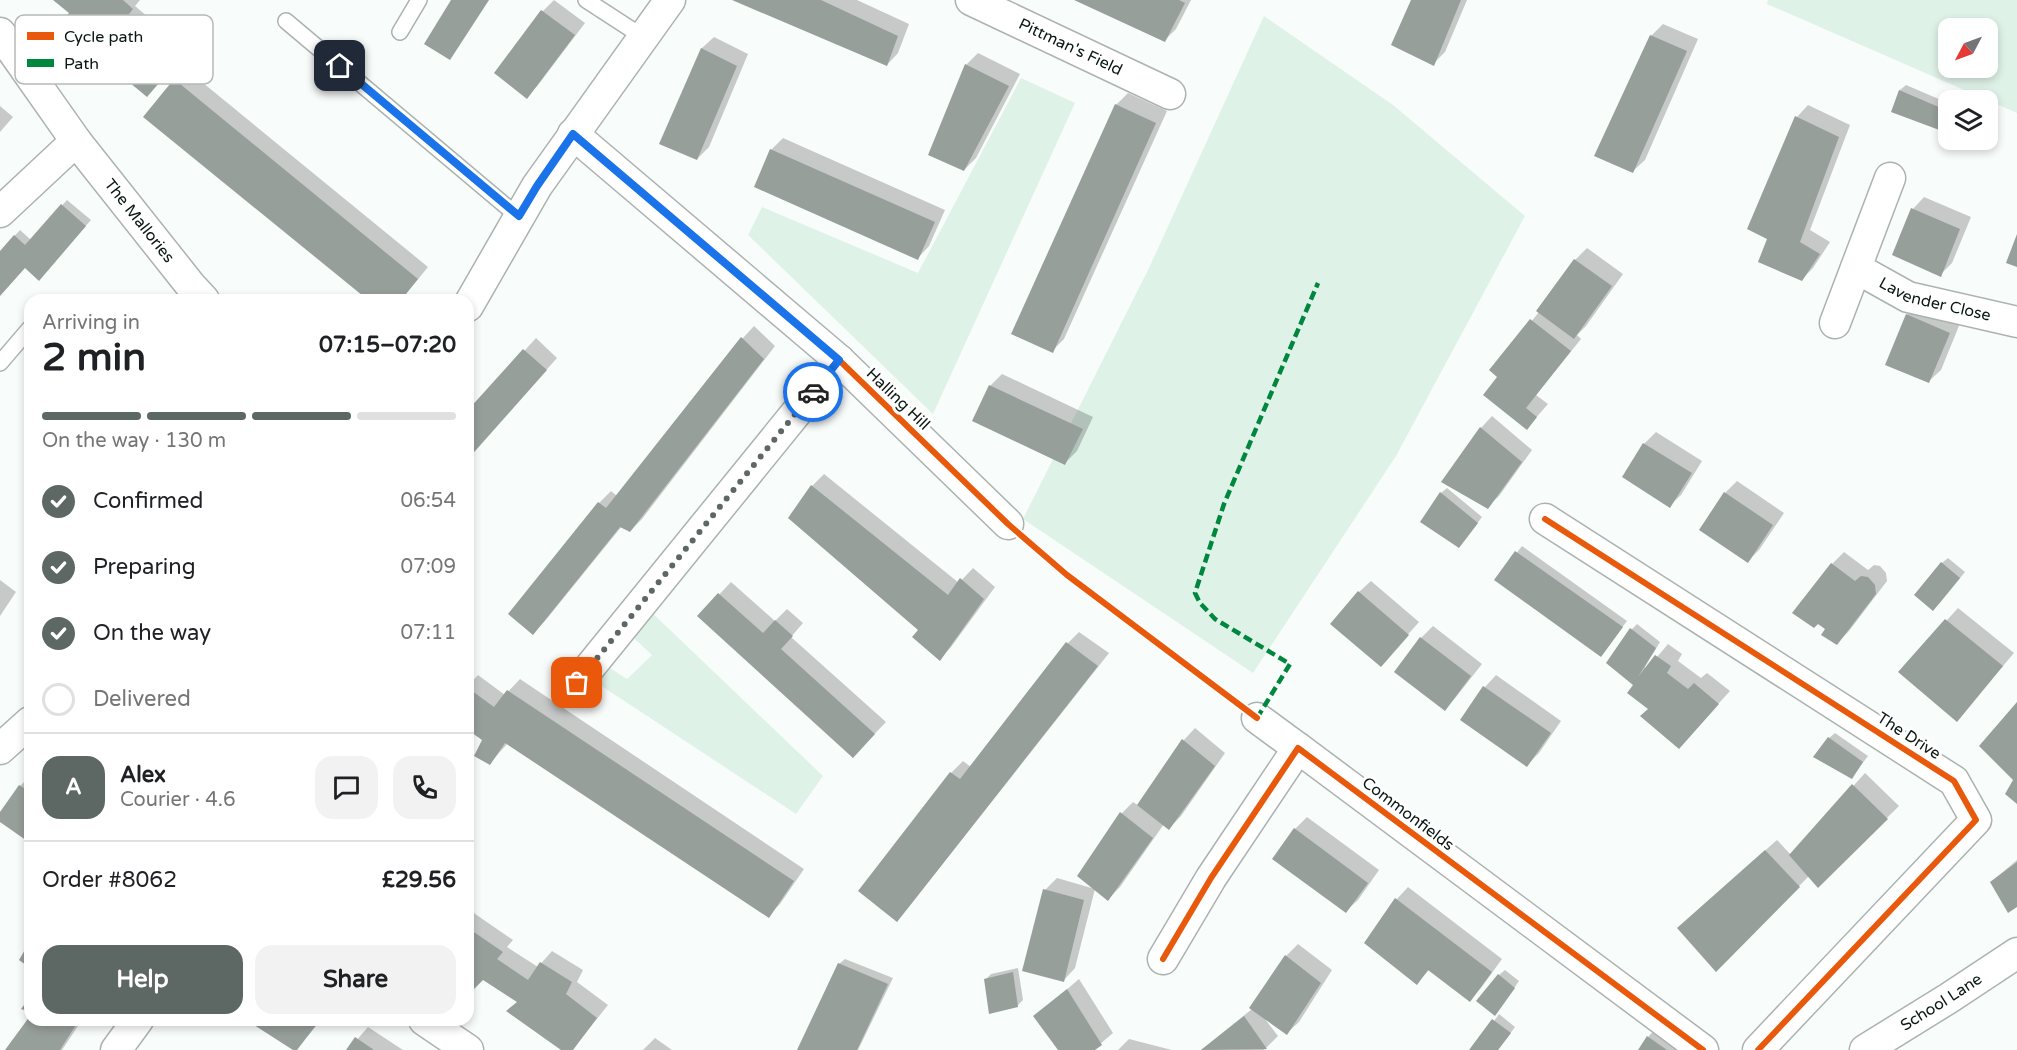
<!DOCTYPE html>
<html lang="en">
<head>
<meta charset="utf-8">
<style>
	:root { --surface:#fff; --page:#f2f2f2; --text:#202124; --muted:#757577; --line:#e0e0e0; --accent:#5d6763 }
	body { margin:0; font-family:"Varela Round",sans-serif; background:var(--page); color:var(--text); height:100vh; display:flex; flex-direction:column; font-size:22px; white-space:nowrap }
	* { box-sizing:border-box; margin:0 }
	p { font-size:20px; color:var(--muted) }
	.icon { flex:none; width:33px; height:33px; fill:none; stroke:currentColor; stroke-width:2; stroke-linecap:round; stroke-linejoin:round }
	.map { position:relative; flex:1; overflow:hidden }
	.details { position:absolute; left:24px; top:294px; width:450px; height:732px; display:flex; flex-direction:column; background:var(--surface); border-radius:18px; box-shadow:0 3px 9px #0003 }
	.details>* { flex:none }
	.needle { width:39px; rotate:229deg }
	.tools { position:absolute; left:1938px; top:18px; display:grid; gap:12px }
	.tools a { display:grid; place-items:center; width:60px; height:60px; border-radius:12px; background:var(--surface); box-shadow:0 3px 9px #0003; font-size:30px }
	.pin { position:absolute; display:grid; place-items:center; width:51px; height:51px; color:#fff; margin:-26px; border-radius:12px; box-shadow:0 3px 9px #0006 }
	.courier { position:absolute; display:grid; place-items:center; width:60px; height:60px; margin:-30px; border:4px solid #1a73e8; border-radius:50%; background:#fff; color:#222; box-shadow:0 2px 8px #0007 }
	.headline em { font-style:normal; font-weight:700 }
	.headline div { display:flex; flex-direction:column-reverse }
	.headline { display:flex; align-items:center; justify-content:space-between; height:102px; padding:0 18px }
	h1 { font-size:39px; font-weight:700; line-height:45px }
	.bar { display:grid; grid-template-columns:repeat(4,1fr); gap:9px 6px; align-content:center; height:72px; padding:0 18px }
	.bar i { height:8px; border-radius:4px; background:var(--line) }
	.bar .on { background:var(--accent) }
	.bar p { grid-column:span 4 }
	.line { display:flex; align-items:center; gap:15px; padding:0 18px; border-top:2px solid var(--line) }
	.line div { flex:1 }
	.round { display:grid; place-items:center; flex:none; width:63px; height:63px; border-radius:18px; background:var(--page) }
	ol { padding:0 18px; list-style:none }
	li { display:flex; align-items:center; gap:18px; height:66px }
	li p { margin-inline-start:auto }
	li .icon { padding:6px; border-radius:50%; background:var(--accent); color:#fff; stroke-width:4 }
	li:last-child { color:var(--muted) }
	li i { width:33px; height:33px; border:3px solid var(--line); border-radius:50% }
	.action { display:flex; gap:12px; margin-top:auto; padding:12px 18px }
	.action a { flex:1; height:69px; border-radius:18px; background:var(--accent); color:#fff; font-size:24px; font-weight:700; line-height:69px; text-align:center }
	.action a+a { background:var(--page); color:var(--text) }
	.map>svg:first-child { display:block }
	.green { fill:#dff2e8; fill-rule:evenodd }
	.shadow { fill:#0003 }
	.building { fill:#979f9b }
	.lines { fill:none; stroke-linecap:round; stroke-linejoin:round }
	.service-casing { stroke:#abb3af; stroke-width:18 }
	.minor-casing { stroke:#abb3af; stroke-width:33 }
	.service { stroke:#fefffe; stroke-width:15 }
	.minor { stroke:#fefffe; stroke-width:30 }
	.quiet { stroke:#00873e; stroke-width:4.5; stroke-dasharray:9 4.5; stroke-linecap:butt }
	.cycleway-casing { stroke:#fff; stroke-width:10 }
	.cycleway { stroke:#e8590c; stroke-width:6 }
	.done { stroke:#5d6763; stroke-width:6; stroke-dasharray:0 10.8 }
	.route { stroke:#1a73e8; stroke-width:8 }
	.labels { text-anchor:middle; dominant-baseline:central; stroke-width:6; stroke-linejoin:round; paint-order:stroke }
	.street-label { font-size:16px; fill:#0a1711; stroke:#fff }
	.key { fill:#fff; stroke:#b6b9b8; stroke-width:1.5 }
	.key-label { font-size:16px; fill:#0a1711 }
</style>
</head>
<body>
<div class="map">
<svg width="2017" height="1050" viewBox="0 0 2017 1050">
	<rect width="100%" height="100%" fill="#f8fcfa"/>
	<g class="green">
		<path d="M1768,0H2017V113L1767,4ZM1988,28V68H1948V28Z"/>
		<path d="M1264,16L1393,105L1525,216L1396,456L1253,673L1023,519L1149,268Z"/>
		<path d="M1021,78L1075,103L933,414L748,235L762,207L918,273Z"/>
		<path d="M646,607L823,776L796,814L591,679L601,662L627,679L652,655L626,631Z"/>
	</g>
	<g class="shadow">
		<path d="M55,0H140L135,6L187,50L147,95L71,13Z"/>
		<path d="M554,0L585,23L538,85L527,97L496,73L543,11Z"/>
		<path d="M735,0H857L909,24L898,53L887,65Z"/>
		<path d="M1078,0H1191L1176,29L1165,40Z"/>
		<path d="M1412,0H1467L1445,52L1433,64Z"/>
		<path d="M1663,24L1698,39L1645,160L1633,171L1651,36Z"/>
		<path d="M714,37L748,54L709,147L697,159L661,143L702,48Z"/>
		<path d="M978,53L1020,74L976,158L964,170L966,65Z"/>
		<path d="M186,69L428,267L401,300H370L175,80Z"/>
		<path d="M1906,85L1948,103V120L1941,130L1892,111L1900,90Z"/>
		<path d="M1128,93L1167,111L1064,339L1052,351L1116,105Z"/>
		<path d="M1808,105L1850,125L1810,230L1830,242L1813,268L1801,280L1769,238L1797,117Z"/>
		<path d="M0,106L13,117L0,132Z"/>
		<path d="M783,138L945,210L929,246L918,258L771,150Z"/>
		<path d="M1924,197L1971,217L1952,263L1940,275L1913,209Z"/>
		<path d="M67,200L91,220L44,273L25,267L0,294V252L20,230L31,240Z"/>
		<path d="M1587,248L1623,274L1586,326L1577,335L1581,339L1536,395L1548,404L1527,428L1499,376L1492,370L1539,312L1575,260Z"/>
		<path d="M1919,303L1961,321L1941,370L1929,381L1907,315Z"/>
		<path d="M754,326L775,346L642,519L630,531L622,526L545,621L533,633L599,503L611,491L617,496L743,338Z"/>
		<path d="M536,338L557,358L468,458V413Z"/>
		<path d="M1002,374L1093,417L1077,451L1065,463L990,386Z"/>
		<path d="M1492,416L1532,450L1499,496L1487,507L1481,428Z"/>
		<path d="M1656,432L1702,461L1681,495L1669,506L1644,444Z"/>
		<path d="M824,474L959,583L973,568L995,587L951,647L940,659L920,630L790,518L812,486Z"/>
		<path d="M1737,481L1784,513L1759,550L1748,561L1725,493Z"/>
		<path d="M1447,488L1482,517L1464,541L1441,493Z"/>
		<path d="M1522,546L1627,621L1601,655L1496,580Z"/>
		<path d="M1844,552L1868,570L1874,565L1880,566L1886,573L1887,581L1849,631L1837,643L1828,629L1818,622L1832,564Z"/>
		<path d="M1948,558L1965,572L1939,604L1942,563Z"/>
		<path d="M0,580L16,592L0,616Z"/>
		<path d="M1371,581L1419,622L1381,665L1359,592Z"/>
		<path d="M731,582L775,621L787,609L803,623L791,637L886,722L865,744L699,616Z"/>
		<path d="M1958,608L2014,653L1957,720L1900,672Z"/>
		<path d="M1637,624L1660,642L1645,667L1647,669L1668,644L1682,654L1678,661L1701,678L1707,673L1730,691L1690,735L1650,709L1637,678L1632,629Z"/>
		<path d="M1433,626L1482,664L1456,697L1445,709L1421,638Z"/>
		<path d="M1079,632L1109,653L908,908L897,920L860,891L951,773L963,761L971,767L1068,643Z"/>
		<path d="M478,675L505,695L520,679L804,869L780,904L768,916L508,743L490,763L483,740L468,728V686Z"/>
		<path d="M1496,675L1561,721L1539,753L1527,765L1462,719L1485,687Z"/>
		<path d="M1195,728L1225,753L1181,816L1169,828L1164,824L1120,887L1108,899L1122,813L1133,802L1139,806L1184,740Z"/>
		<path d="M1835,733L1868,756L1852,777L1829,738Z"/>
		<path d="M1865,773L1899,806L1818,886L1809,876L1716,970L1691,916L1777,840L1791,855Z"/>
		<path d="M30,776V841L0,820V815L20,786Z"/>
		<path d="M1307,817L1379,870L1358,900L1346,911L1295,829Z"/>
		<path d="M2017,860V906L1991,882Z"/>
		<path d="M1057,878L1095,889L1075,968L1064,980L1045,890Z"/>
		<path d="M1408,887L1502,959L1481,988L1470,1000L1430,969L1417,983L1366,943L1397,899Z"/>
		<path d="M468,909L513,940L507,947L538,967L552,951L583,970L577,982L608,1005L572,1050H563L518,1001L483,978L468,985Z"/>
		<path d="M1298,944L1332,970L1299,1022L1287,1033L1265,1019L1278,1036L1264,1050H1201L1252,1009L1251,1008L1286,956Z"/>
		<path d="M845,959L893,978L858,1050H799L839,964Z"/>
		<path d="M1018,968L1023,1000L1017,1006L985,980L991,974Z"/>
		<path d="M1505,970L1519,981L1500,1008L1499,975Z"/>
		<path d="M1079,979L1113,1033L1093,1050H1060L1035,1017Z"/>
		<path d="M1499,1014L1515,1027L1498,1050H1474Z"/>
		<path d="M30,1019V1020H82L62,1050H7Z"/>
		<path d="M249,1020H321L296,1050Z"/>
		<path d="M1659,1025L1691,1050H1640L1648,1037Z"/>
		<path d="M368,1027L403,1050H348Z"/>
		<path d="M655,1038L672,1050H643Z"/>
		<path d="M1129,1039L1172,1050H1118Z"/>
	</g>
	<g class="building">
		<path d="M53,0H123L133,9L125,19L177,62L147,97L59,24L69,13Z"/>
		<path d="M451,0H489L450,60L424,44Z"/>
		<path d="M732,0H821L898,36L887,66Z"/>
		<path d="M1074,0H1179L1185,3L1165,42Z"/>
		<path d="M1411,0H1461L1434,66L1391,45Z"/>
		<path d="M541,10L575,35L527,99L494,73Z"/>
		<path d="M1650,35L1687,51L1633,173L1594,156Z"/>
		<path d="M701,48L737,66L697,160L659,144Z"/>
		<path d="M965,64L1009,86L964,171L928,155Z"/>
		<path d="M174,79L418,279L401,300H368L143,117Z"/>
		<path d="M1899,90L1948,111L1942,131L1891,112Z"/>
		<path d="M1115,104L1156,123L1053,353L1011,334Z"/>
		<path d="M1795,116L1839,137L1800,242L1820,254L1802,281L1758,262L1767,239L1747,229Z"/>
		<path d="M770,149L935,222L918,260L754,187Z"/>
		<path d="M61,204L86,226L39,281L25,268L0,296V251L14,235L25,245Z"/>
		<path d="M1911,208L1960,229L1941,277L1892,255Z"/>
		<path d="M2017,234V267L2006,263Z"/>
		<path d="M1574,259L1612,286L1574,339L1536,311Z"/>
		<path d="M1906,314L1950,333L1929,383L1885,365Z"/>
		<path d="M1530,319L1571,351L1526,408L1537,417L1527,430L1483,395L1497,377L1489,370Z"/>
		<path d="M741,337L764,359L630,532L620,527L533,635L508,614L598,502L606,508Z"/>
		<path d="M523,349L547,370L468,459V410Z"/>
		<path d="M989,385L1083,429L1065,465L972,421Z"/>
		<path d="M1480,427L1522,462L1488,509L1441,482Z"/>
		<path d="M1643,443L1692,473L1670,508L1622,477Z"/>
		<path d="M811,485L948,595L960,578L984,599L940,661L912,637L918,630L788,518Z"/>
		<path d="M1440,492L1478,523L1459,548L1420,522Z"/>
		<path d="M1724,492L1773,525L1748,563L1699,530Z"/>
		<path d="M1515,551L1623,627L1601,657L1494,580Z"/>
		<path d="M1941,562L1960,578L1933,611L1914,595Z"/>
		<path d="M1831,563L1855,581L1861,576L1868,577L1875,585L1876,594L1837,645L1821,635L1825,629L1818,624L1814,628L1792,613Z"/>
		<path d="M1358,591L1409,635L1381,667L1330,624Z"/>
		<path d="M718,593L763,633L775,620L793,636L781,649L875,734L853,758L697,616Z"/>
		<path d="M1945,619L2003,666L1957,722L1898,672Z"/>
		<path d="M1630,628L1656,648L1638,677L1655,655L1671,666L1667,673L1688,689L1694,683L1719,704L1679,749L1640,716L1648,709L1627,693L1633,685L1606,663Z"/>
		<path d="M1420,637L1471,676L1445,711L1394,672Z"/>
		<path d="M1066,642L1098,666L897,922L858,891L950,772L960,779Z"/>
		<path d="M1483,686L1551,733L1527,767L1460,720Z"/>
		<path d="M468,688L494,707L507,690L794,881L769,918L505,743L490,765L474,756L482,740L468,730Z"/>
		<path d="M2017,702V804L2005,794L2013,780L1979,746Z"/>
		<path d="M1828,737L1863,762L1852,779L1813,757Z"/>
		<path d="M1182,739L1215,766L1169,830L1137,805Z"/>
		<path d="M1852,784L1888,819L1818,888L1789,855Z"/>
		<path d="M19,785L30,792V843L0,822V812Z"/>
		<path d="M1120,812L1153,838L1108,901L1077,876Z"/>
		<path d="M1294,828L1368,883L1346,913L1272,859Z"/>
		<path d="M1765,850L1800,887L1716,972L1677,928Z"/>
		<path d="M2017,862V907L2008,913L1990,882Z"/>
		<path d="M1043,889L1084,900L1064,982L1022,971Z"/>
		<path d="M1395,898L1492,972L1470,1002L1428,970L1417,985L1364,943Z"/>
		<path d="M468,928L503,952L497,959L528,980L540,962L572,982L566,994L597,1018L573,1050H561L506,1011L517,1002L483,980L473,990L468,986Z"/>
		<path d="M30,941V968L19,960Z"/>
		<path d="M1285,955L1321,983L1287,1035L1249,1008Z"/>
		<path d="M838,963L888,984L857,1050H797Z"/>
		<path d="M1013,972L1018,1007L989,1014L984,979Z"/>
		<path d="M1498,974L1515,988L1495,1016L1476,1001Z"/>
		<path d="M1067,989L1102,1045L1095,1050H1058L1033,1016Z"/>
		<path d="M30,997V1012L21,1009Z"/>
		<path d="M30,1016V1020H79L60,1050H5Z"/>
		<path d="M1244,1016L1267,1049L1201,1050Z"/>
		<path d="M1492,1019L1511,1033L1498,1050H1469Z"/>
		<path d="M246,1020H320L297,1050H293Z"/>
		<path d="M1647,1036L1667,1050H1638Z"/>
		<path d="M355,1037L374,1050H346Z"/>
	</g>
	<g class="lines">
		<defs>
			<g id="service">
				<path d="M586,0L643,37"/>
				<path d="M286,21L519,217"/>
				<path d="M400,32L419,0"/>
				<path d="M0,363L30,328"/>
			</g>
			<g id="minor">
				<path id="s1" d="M971,0L1170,94"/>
				<path id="s2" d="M0,33L76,141L191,286L204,300"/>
				<path d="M573,134L839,360L1008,524"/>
				<path d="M0,212L76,141"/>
				<path id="s3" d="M1856,268L1908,297L2017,322"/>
				<path d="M468,306L537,186L670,0"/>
				<path d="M1835,323L1890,178"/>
				<path d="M1545,519L1954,781L1976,820L1758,1050"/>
				<path d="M577,683L839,360"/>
				<path d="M1257,718L1298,748"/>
				<path d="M0,749L30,722"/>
				<path d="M1163,959L1211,878L1298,748L1703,1050"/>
				<path d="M424,1020L468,1050"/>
				<path d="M116,1050L138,1020"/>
				<path id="s4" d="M1865,1050L1949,998L2017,953"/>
			</g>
		</defs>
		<use href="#service" class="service-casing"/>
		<use href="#minor" class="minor-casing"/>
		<use href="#service" class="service"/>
		<use href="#minor" class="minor"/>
		<path class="quiet" d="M1257,718L1290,664L1215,619L1200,603L1195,593L1224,504L1318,283"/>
		<defs>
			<g id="cycleway">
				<path d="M573,134L839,360L1008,524L1067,575L1257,718"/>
				<path d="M1545,519L1954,781L1976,820L1758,1050"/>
				<path d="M1163,959L1211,878L1298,748L1703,1050"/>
			</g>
		</defs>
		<use href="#cycleway" class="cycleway-casing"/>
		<use href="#cycleway" class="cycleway"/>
	</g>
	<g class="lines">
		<path class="done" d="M577,683L813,392"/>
		<path class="route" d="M340,66L519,216L537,186L573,134L839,360L813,392"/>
	</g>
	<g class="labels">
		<g class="street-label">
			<text stroke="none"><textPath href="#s1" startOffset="110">Pittman's Field</textPath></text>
			<text stroke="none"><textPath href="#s2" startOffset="234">The Mallories</textPath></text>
			<text stroke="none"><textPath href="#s3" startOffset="86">Lavender Close</textPath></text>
			<text transform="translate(898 399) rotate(44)">Halling Hill</text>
			<text transform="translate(1909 736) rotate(33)">The Drive</text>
			<text transform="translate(1408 814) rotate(37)">Commonfields</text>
			<text stroke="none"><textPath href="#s4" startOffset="90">School Lane</textPath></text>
		</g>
	</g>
	<rect x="15" y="15" width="198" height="69" rx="9" class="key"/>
	<rect x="27" y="32" width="27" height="8" fill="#e8590c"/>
	<rect x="27" y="59" width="27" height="8" fill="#00873e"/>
	<g class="key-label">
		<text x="64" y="42">Cycle path</text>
		<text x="64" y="69">Path</text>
	</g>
</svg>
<div class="tools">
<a><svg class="needle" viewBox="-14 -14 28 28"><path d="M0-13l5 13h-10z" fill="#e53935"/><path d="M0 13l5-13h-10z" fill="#757577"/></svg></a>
<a><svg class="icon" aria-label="layers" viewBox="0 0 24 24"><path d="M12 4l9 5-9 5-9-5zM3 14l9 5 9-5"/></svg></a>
</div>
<div class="pin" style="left:577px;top:683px;background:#ea580c"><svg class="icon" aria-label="bag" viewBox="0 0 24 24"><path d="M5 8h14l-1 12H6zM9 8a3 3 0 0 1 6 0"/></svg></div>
<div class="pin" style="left:340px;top:66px;background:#1f2937"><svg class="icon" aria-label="home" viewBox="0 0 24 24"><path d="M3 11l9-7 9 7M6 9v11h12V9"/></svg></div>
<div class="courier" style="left:813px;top:392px"><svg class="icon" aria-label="car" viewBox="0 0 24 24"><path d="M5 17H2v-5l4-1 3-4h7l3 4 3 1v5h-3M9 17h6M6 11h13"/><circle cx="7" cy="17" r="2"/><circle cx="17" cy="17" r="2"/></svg></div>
<section class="details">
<div class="headline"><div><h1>2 min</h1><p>Arriving in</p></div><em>07:15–07:20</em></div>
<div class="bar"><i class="on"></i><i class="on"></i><i class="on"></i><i></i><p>On the way · 130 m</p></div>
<ol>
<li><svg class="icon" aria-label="check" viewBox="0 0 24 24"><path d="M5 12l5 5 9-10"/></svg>Confirmed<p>06:54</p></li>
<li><svg class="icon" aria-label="check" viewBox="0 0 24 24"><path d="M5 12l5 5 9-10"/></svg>Preparing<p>07:09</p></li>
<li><svg class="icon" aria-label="check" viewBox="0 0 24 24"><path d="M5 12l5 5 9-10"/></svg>On the way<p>07:11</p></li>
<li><i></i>Delivered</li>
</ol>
<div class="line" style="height:108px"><b class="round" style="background:var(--accent);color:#fff">A</b><div><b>Alex</b><p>Courier · 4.6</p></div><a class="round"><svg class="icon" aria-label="chat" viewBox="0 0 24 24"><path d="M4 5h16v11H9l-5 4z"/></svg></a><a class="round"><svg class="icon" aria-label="phone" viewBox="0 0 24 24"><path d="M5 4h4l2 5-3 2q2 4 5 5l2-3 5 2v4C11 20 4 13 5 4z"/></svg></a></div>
<div class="line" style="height:78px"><div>Order #8062</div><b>£29.56</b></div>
<div class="action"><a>Help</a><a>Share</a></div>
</section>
</div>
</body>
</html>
